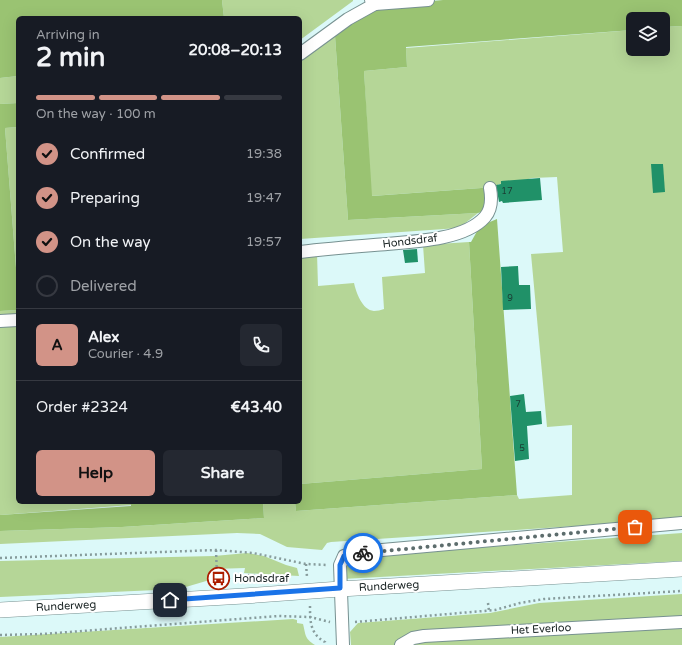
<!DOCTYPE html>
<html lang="en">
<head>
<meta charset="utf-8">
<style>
	:root { --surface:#171b24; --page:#242831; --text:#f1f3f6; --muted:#9ea1a6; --line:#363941; --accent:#d29387 }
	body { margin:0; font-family:"Varela Round",sans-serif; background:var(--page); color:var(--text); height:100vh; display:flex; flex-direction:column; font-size:15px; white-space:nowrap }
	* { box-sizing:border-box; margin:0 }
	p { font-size:13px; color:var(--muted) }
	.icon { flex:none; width:22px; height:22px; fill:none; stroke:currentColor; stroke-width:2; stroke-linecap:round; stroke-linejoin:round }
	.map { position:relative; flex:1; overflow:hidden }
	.details { position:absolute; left:16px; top:16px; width:286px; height:488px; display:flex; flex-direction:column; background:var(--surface); border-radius:6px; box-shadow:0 4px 16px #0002 }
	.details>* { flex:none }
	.fabs { position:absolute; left:626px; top:12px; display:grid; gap:8px }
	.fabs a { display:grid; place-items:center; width:44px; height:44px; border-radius:6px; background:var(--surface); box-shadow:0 4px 16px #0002; font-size:20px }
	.pin { position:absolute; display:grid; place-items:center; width:34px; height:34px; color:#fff; margin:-17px; border-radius:8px; box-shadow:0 2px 6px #0006 }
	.courier { position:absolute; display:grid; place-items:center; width:40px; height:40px; margin:-20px; border:3px solid #1a73e8; border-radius:50%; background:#fff; color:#222; box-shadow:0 1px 5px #0007 }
	.headline em { font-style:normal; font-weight:800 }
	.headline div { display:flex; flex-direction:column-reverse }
	.headline { display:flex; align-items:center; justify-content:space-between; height:68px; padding:0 20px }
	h1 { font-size:26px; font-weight:800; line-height:30px }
	.bar { display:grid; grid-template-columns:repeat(4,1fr); gap:6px 4px; align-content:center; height:48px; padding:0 20px }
	.bar i { height:5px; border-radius:3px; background:var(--line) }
	.bar .current { background:var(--accent) }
	.bar p { grid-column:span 4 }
	.line { display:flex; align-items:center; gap:10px; padding:0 20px; border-top:1px solid var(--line) }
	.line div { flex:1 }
	.round { display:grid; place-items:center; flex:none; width:42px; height:42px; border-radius:6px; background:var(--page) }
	ol { padding:0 20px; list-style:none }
	li { display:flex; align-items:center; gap:12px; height:44px }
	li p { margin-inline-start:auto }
	li .icon { padding:4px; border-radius:50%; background:var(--accent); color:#111; stroke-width:4 }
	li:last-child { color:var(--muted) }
	li i { width:22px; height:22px; border:2px solid var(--line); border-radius:50% }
	.cta { display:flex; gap:8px; margin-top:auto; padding:8px 20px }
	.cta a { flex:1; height:46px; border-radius:6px; background:var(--accent); color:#111; font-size:16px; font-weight:800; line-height:46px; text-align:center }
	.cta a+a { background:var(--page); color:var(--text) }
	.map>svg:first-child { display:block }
	.green { fill:#b5d697 }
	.forest { fill:#9ac372 }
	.building { fill:#209168 }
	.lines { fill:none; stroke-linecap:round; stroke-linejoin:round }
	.minor-casing { stroke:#779191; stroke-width:14 }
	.tertiary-casing { stroke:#779191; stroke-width:16 }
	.path { stroke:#879c9c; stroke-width:2.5; stroke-dasharray:2 3; stroke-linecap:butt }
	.minor { stroke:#fff; stroke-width:12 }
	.tertiary { stroke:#fff; stroke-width:15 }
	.done { stroke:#5d6d6d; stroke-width:4; stroke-dasharray:0 7.2 }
	.route { stroke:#1a73e8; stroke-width:5 }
	.labels { text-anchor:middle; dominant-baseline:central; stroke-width:4; stroke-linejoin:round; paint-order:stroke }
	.number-label { font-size:9px; fill:#1a3e34 }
	.street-label { font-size:11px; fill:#182222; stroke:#fff }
	.poi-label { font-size:11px; fill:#182222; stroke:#fff; text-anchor:start }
</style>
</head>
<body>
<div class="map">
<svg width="682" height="645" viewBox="0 0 682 645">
	<rect width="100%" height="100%" fill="#dcf9f9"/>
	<g class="green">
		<path d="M222,0H353V1L300,40V18H224Z"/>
		<path d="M682,26V519L331,542L327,543L322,550L287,547L260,534L237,533L0,544V531L122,527L264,518L263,502H295L296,511L517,495L519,499L572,495V425L547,427L531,254L563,252L557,177L532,178L513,183L499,184L495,187L371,196L364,71L407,67L406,48L633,30V49H663V27Z"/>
		<path d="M335,36L348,220L478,213L459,228L300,239V61Z"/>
		<path d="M18,76V103L0,104V78Z"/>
		<path d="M18,127V293L5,128Z"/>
		<path d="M469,242L482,469L300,484V254L317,253L318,286L354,283C356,292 362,310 374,311C377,311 381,310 384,309L382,277L425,273L423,245Z"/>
		<path d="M18,310V502H131V505L0,515V311Z"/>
		<path d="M682,533V561L342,579C345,566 347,559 361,556Z"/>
		<path d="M247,553L264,556L286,565L297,568L299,576L244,573L245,568L214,569L213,579L179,589L0,597V561L214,556Z"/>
		<path d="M682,594V645H351L350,632L358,623L490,613L539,603Z"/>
		<path d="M293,619L297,620V623L303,624C306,635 304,638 315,645H0V637Z"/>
	</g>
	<g class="forest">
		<path d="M0,0H222L224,18H18V76L0,78Z"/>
		<path d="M443,0H682V26L663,27V19H633V30L406,47L407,67L364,71L372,196L495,187L496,208L478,213L348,220L335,36L378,6Z"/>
		<path d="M18,103V127L5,128L18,293V310L0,311V104Z"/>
		<path d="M497,219L517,495L296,511L295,502H300V484L482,469L469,242H471L480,226Z"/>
		<path d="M131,502H263L264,518L122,527L0,531V515L131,506Z"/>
	</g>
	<g class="building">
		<path d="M651,164H663L665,192L653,193Z"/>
		<path d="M540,178L542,200L503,203L502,201L499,202L496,185L501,184V181Z"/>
		<path d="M417,249L418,262L405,263L403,250Z"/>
		<path d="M518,266L519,285H530L531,309L503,310L501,267Z"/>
		<path d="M524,394L526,412L541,411L542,424L527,426L529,459L515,461L510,396Z"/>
	</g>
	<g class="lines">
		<defs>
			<g id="minor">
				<path d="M375,4L428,0"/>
				<path d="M300,54L348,19L375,4L371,0"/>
				<path d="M300,252C325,249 349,247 374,245C405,242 463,242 485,217C492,209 492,199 490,188"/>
				<path d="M0,321L18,320"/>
				<path d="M343,645L340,565L344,556L371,551L682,523"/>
				<path d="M401,645L413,638L424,636L682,622"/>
			</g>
			<path id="tertiary" d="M0,610L244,596L340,589L682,569"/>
		</defs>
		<use href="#minor" class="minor-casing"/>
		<use href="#tertiary" class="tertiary-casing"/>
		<g class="path">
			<path d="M216,550L217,576"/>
			<path d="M0,558L216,550L253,553L306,564L328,565"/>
			<path d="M306,564L307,577"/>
			<path d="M248,575L278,578"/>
			<path d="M488,603L489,611"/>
			<path d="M310,606C310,621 310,634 325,642L326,645"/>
			<path d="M355,622L495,610L520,603L544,599L682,591"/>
			<path d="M0,635L43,634L278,616L310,617L330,622"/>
		</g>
		<use href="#minor" class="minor"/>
		<use href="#tertiary" class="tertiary"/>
	</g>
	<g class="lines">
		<path class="done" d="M363,553L635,527"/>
		<path class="route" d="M170,600L340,588V565L344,556L363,553"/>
	</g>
	<defs>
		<symbol id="bus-ring" viewBox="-11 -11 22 22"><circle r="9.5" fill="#fff" stroke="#ac1d00" stroke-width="1.5"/><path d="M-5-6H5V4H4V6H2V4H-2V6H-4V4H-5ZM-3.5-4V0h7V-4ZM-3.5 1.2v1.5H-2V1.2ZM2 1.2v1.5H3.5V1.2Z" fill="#ac1d00"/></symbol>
	</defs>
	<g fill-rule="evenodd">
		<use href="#bus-ring" x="206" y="566" width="25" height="25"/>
	</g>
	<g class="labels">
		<g class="number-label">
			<text x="507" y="191">17</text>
			<text x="510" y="298">9</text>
			<text x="518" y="404">7</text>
			<text x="522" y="448">5</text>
		</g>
		<g class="street-label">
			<text transform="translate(410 241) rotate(-7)">Hondsdraf</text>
			<text transform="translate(389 586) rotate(-3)">Runderweg</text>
			<text transform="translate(66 606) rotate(-3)">Runderweg</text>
			<text transform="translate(541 629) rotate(-3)">Het Everloo</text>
		</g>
		<g class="poi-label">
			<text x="234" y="578">Hondsdraf</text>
		</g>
	</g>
</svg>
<div class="fabs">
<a><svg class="icon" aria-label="layers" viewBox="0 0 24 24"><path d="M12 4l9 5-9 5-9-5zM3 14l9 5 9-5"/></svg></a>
</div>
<div class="pin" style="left:635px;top:527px;background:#ea580c"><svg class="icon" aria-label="bag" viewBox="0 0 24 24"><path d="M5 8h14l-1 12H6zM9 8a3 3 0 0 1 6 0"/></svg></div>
<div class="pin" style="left:170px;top:600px;background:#1f2937"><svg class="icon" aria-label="home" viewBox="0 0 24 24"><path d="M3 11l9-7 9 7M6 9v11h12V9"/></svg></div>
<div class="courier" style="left:363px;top:553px"><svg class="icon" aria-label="bike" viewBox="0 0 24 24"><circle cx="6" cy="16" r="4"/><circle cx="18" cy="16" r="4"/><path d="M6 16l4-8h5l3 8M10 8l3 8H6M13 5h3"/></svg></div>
<section class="details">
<div class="headline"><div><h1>2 min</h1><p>Arriving in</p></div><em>20:08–20:13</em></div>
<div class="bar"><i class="current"></i><i class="current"></i><i class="current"></i><i></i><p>On the way · 100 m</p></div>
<ol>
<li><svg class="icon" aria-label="check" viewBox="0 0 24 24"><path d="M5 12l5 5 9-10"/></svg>Confirmed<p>19:38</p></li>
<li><svg class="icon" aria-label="check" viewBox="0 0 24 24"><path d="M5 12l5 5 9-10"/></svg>Preparing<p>19:47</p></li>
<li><svg class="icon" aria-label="check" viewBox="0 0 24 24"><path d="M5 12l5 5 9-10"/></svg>On the way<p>19:57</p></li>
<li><i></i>Delivered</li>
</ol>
<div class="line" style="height:72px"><b class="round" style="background:var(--accent);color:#111">A</b><div><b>Alex</b><p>Courier · 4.9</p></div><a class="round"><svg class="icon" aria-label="phone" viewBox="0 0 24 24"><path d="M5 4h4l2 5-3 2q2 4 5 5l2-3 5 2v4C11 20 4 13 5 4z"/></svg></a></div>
<div class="line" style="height:52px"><div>Order #2324</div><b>€43.40</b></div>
<div class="cta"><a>Help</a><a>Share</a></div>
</section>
</div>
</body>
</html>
